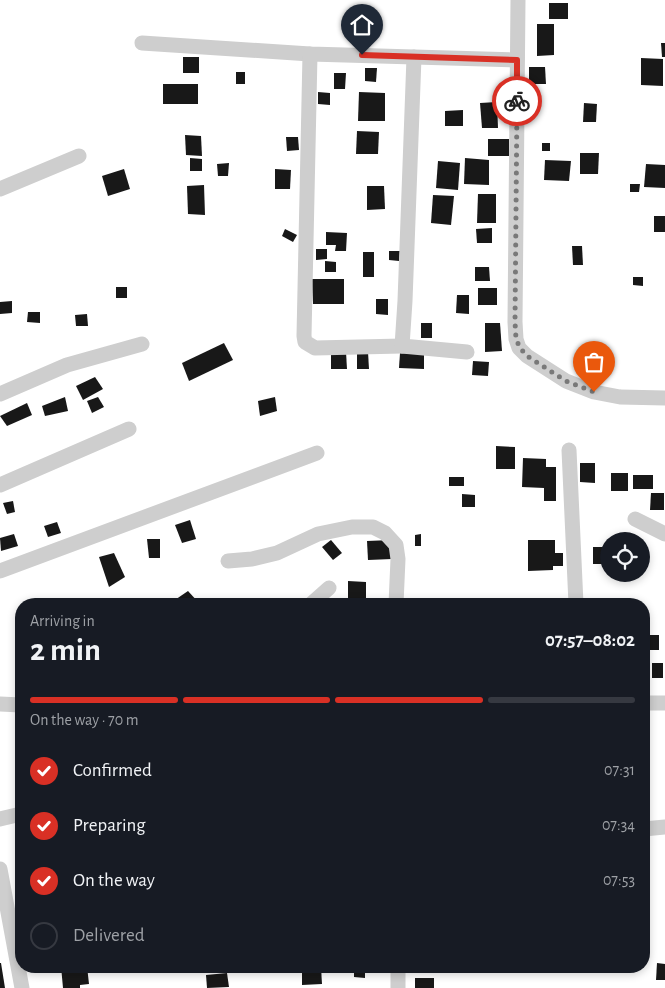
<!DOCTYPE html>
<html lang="en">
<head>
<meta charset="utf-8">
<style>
	:root { --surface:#171b24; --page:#20242c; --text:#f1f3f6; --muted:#9ea1a6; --line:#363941; --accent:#d93025 }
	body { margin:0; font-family:"Alegreya Sans",sans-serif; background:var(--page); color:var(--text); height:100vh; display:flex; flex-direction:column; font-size:19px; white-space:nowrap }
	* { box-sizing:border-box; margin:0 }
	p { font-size:16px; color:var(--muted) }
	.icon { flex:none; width:28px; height:28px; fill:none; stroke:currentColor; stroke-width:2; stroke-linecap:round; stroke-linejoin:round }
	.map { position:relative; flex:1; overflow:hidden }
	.drawer { position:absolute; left:15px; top:598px; width:635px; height:375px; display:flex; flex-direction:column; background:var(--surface); border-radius:20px; box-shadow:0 2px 8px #0003 }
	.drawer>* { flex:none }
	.tools { position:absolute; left:600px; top:532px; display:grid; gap:10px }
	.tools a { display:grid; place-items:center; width:50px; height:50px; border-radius:50%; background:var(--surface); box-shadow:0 2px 8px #0003; font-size:25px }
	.pin { position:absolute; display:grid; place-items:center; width:42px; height:42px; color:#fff; margin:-51px -21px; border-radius:50% 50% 50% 0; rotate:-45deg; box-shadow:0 0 5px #0007 }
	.pin .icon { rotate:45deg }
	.courier { position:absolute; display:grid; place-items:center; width:50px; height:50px; margin:-25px; border:4px solid #d93025; border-radius:50%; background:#fff; color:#222; box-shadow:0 1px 6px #0007 }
	.summary em { font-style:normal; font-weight:600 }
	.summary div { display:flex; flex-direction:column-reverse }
	.summary { display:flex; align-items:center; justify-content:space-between; height:85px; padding:0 15px }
	h1 { font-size:32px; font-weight:600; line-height:38px }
	.bar { display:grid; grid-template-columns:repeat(4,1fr); gap:8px 5px; align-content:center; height:60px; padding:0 15px }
	.bar i { height:6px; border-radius:4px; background:var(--line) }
	.bar .on { background:var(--accent) }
	.bar p { grid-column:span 4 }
	ol { padding:0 15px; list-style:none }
	li { display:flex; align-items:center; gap:15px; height:55px }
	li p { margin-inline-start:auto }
	li .icon { padding:5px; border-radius:50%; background:var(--accent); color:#fff; stroke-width:4 }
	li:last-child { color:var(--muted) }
	li i { width:28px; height:28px; border:2px solid var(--line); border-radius:50% }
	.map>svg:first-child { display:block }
	.building { fill:#181818 }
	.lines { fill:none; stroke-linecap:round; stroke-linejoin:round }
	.minor { stroke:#cecece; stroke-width:15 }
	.done { stroke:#797979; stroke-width:5; stroke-dasharray:0 9 }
	.route { stroke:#d93025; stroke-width:6 }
</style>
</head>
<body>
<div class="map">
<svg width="665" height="988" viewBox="0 0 665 988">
	<rect width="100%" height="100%" fill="#fff"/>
	<g class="building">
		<rect x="549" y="3" width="19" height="16"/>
		<path d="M537,24H554V55L537,56Z"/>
		<path d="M661,43H665V57H662Z"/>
		<rect x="183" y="57" width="16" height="16"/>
		<path d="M641,58L663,59V86L641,85Z"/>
		<path d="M529,67H545L546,84H529Z"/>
		<path d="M365,68H377L376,82L365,81Z"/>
		<rect x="236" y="72" width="9" height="12"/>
		<path d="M334,73H346L345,89H334Z"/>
		<rect x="163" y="84" width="35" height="20"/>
		<path d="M318,92L330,93V105L318,104Z"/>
		<path d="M359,92L385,93V121H358Z"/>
		<path d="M497,102L498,128H482L480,103Z"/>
		<path d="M584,103L597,104L596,122H583Z"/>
		<path d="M463,110V126H445V111Z"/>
		<path d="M357,131L379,132L378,154H356Z"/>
		<path d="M185,135L201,136L202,156L186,155Z"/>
		<path d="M286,137H298L299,150L287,151Z"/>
		<rect x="488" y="139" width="21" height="17"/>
		<rect x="542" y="143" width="8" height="8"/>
		<path d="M580,153H599L598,174H580Z"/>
		<path d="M190,158L202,159V171H190Z"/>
		<path d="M465,158L489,160V185L464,184Z"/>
		<path d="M545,160L571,161L569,181L544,180Z"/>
		<path d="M438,161L460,163L458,190L436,188Z"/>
		<path d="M229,163L228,176H218L217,164Z"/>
		<path d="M646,164L665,165V188L644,187Z"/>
		<path d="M124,169L130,189L108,196L102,176Z"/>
		<path d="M275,169L291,170L290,189H275Z"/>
		<path d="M630,184H640L639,192H630Z"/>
		<path d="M204,185L205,215L188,214L187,186Z"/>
		<path d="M367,186H384L385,209L367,210Z"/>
		<path d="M478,194H496V223H477Z"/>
		<path d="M433,195L454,196L451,225L431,223Z"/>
		<rect x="654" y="216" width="11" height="16"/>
		<path d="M492,228V243H477L476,229Z"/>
		<path d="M285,229L297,235L293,242L282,236Z"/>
		<path d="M326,232L347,233L346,251H335L336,245H326Z"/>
		<path d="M572,246H582L583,265H573Z"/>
		<path d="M316,249H327V259L316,260Z"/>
		<path d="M389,251H400L399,261L389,260Z"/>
		<rect x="363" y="252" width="11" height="25"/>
		<path d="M325,261L336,262V272H325Z"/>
		<path d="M475,267H489L490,281H475Z"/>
		<path d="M633,277H643V286L633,285Z"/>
		<path d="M312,279H344V304H313Z"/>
		<rect x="116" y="287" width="11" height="11"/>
		<rect x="478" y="288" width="19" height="17"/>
		<path d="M457,295H469V314L456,313Z"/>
		<path d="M376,299H388V315L376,314Z"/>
		<path d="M12,301V313L0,314V302Z"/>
		<path d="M28,312H40V323L27,322Z"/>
		<path d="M87,314L88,326H76L75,315Z"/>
		<rect x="421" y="323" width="11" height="15"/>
		<path d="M485,323H500L502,351L485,352Z"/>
		<path d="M224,343L233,360L189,381L182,363Z"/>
		<path d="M346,352L347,369H331V353Z"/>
		<path d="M357,352H368L369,369H357Z"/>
		<path d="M400,353L424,354V369L399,368Z"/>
		<path d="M473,361L489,362L488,376L472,375Z"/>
		<path d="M95,377L103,389L83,400L76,386Z"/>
		<path d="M65,397L68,411L45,416L42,406Z"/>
		<path d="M98,397L104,407L92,413L87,401Z"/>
		<path d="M275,397L277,411L260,416L258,401Z"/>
		<path d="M27,403L32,415L7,426L0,416Z"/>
		<path d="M496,446L515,447V469H496Z"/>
		<path d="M523,458L546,459V467H556V501H544V488L522,487Z"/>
		<path d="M580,463H595V483L580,482Z"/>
		<rect x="611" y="473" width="17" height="18"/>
		<rect x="633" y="475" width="20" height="14"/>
		<rect x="449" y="477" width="15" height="9"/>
		<path d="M651,493H664V510H650Z"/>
		<path d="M462,494L475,495V507H462Z"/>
		<path d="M13,501L15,512L7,514L3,503Z"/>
		<path d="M190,520L196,539L182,543L175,525Z"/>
		<path d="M57,522L61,533L48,537L44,526Z"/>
		<path d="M14,534L18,546L1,551L0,538Z"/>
		<path d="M421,534V546H415V535Z"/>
		<path d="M147,539H160V558H149Z"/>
		<path d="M331,540L342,553L333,560L322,547Z"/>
		<path d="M391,540L392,559L368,560L367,541Z"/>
		<path d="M528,540H555V553H563V566H553V570L528,571Z"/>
		<rect x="593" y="547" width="16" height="17"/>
		<path d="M114,553L125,577L109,587L99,557Z"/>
		<path d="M348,581L366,582V603H348Z"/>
		<path d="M188,591L199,603L169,604Z"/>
		<rect x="644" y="635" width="15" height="15"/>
		<rect x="644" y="661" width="5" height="16"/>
		<rect x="652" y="663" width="11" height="15"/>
		<path d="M0,963H1L5,988H0Z"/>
		<path d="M657,963L665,964V980H656Z"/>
		<path d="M61,966H87L89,984L80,985V988H63Z"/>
		<path d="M321,967L322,984L302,985V968Z"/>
		<path d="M354,968H365V978L354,977Z"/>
		<path d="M227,973L229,987L207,988L206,975Z"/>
		<rect x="415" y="978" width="19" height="10"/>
	</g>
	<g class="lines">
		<g class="minor">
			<path d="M518,0L515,322L516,339L519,348L527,356L566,381L594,392L620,397L665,398"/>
			<path d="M142,43L310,54L517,60"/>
			<path d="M310,54L304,336L305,342L315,348L402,346"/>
			<path d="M414,57L405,301L402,346L467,352"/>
			<path d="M0,189L79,156"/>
			<path d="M0,394L67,365L142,344"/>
			<path d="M569,450L576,604"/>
			<path d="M0,485L129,429"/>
			<path d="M635,519L665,534"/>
			<path d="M228,561L252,559L277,553L318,534L352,527H373L385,533L396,545L398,559L396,604"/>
			<path d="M0,571L317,453"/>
			<path d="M311,604L329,588"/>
			<path d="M644,703H665"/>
			<path d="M0,704L21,705"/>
			<path d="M0,819L21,814"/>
			<path d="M644,829L665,827"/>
			<path d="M0,869L22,988"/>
			<path d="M398,966V988"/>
		</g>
	</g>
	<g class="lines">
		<path class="done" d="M517,101L515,322L516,339L520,348L527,356L566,381L594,392"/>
		<path class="route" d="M362,55L517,60V101"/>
	</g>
</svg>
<div class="tools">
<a><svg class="icon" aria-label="locate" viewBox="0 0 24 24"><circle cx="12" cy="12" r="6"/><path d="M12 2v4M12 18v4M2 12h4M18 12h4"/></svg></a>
</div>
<div class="pin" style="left:594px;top:392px;background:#ea580c"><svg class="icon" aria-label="bag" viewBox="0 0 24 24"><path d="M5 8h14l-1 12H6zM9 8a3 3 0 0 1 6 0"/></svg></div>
<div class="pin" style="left:362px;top:55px;background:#1f2937"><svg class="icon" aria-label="home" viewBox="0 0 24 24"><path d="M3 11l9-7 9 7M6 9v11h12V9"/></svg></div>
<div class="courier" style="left:517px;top:101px"><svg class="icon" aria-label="bike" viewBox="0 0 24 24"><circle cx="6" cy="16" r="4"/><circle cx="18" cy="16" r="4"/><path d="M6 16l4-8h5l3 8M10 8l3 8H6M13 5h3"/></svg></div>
<section class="drawer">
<div class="summary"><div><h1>2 min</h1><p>Arriving in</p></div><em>07:57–08:02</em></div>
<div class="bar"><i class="on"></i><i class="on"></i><i class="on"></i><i></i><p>On the way · 70 m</p></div>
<ol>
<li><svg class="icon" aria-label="check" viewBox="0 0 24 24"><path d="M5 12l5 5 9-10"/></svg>Confirmed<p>07:31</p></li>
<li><svg class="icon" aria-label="check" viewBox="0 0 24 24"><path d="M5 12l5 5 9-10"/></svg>Preparing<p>07:34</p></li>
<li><svg class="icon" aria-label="check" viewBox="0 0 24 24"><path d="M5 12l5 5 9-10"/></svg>On the way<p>07:53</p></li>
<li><i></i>Delivered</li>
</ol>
</section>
</div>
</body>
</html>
